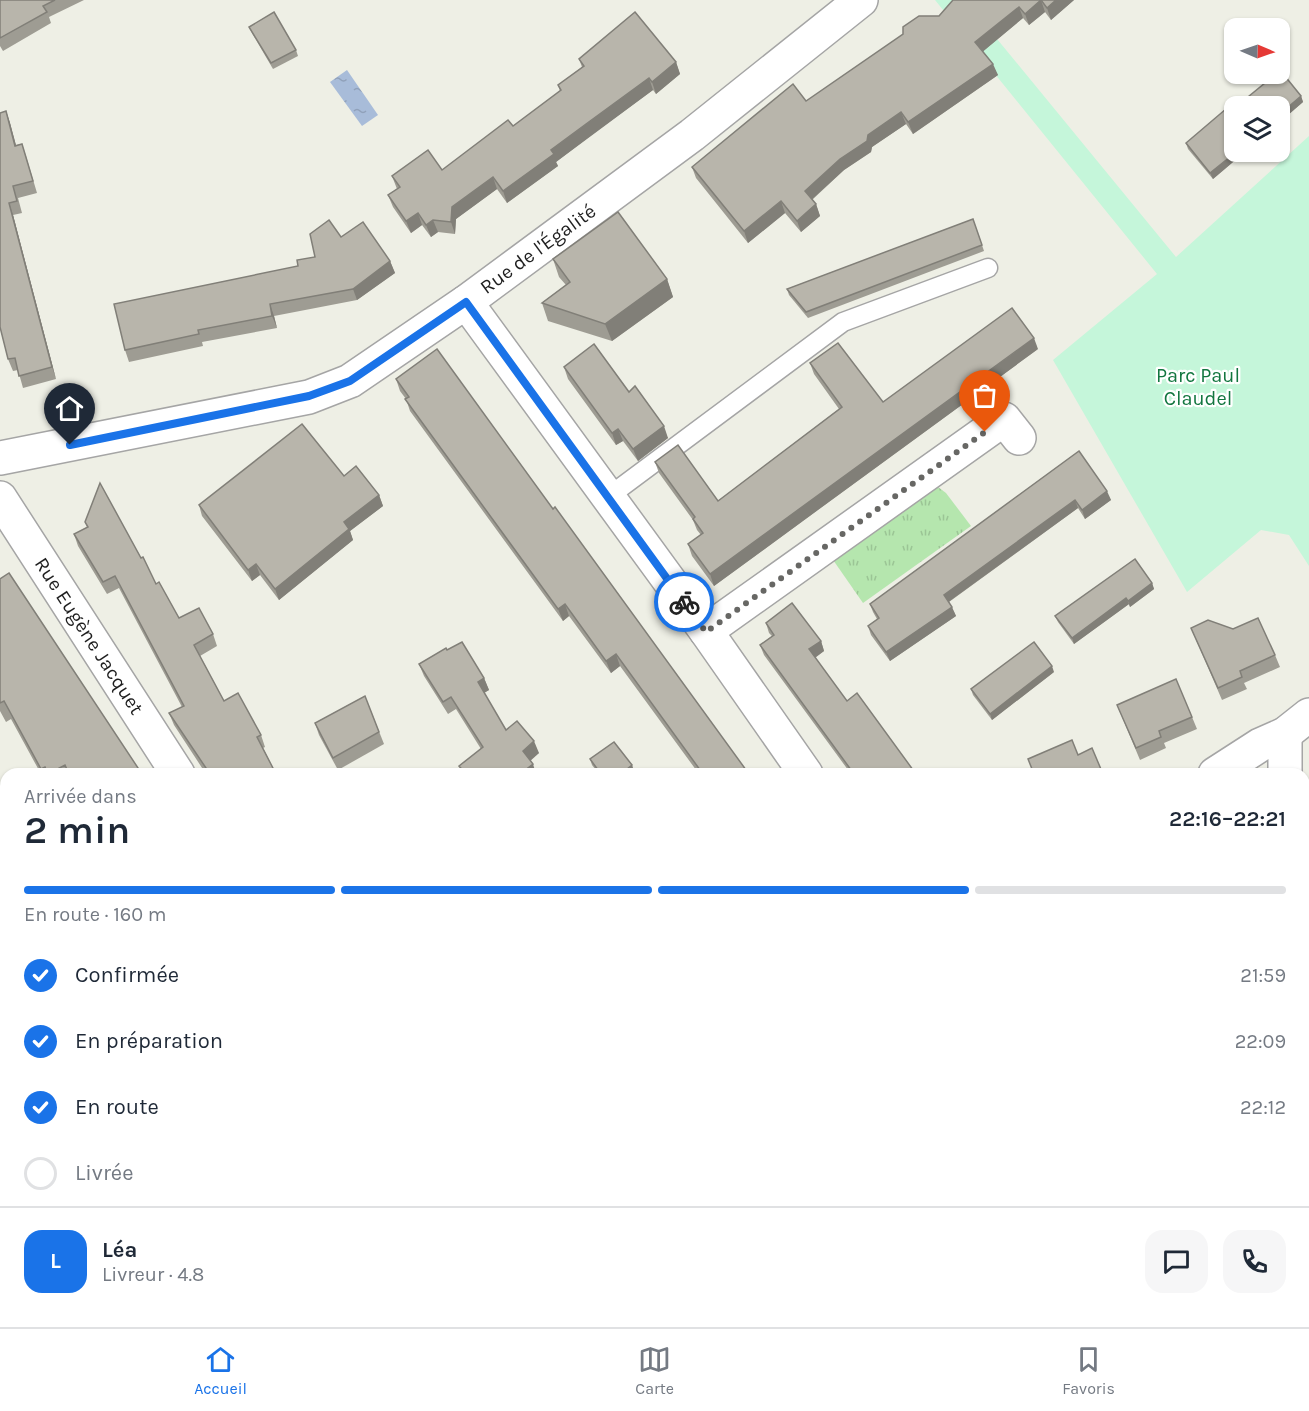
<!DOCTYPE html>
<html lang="fr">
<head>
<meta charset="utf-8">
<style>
	:root { --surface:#fff; --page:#f6f6f7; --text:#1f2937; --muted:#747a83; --line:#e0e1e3; --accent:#1a73e8 }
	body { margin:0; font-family:Karla,sans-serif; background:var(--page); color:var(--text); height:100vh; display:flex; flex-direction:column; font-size:22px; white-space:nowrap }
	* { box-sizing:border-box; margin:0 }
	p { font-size:20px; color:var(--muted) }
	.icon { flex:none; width:33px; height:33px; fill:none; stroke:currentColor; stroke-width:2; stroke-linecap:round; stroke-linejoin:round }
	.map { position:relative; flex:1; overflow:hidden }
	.panel { position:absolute; left:0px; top:768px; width:1310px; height:560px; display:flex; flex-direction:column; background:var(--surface); border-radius:18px 18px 0 0; box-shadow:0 2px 4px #0004 }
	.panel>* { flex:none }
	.needle { width:39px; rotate:92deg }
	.tools { position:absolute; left:1224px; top:18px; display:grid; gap:12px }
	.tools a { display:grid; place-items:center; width:66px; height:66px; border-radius:12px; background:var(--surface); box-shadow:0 2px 4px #0004; font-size:30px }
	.pin { position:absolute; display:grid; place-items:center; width:51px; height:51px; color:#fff; margin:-62px -26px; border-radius:50% 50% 50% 0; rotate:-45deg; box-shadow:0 0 6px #0007 }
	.pin .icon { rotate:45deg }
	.courier { position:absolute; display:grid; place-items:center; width:60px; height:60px; margin:-30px; border:4px solid #1a73e8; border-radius:50%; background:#fff; color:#222; box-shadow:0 2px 8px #0007 }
	.overview em { font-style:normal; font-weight:600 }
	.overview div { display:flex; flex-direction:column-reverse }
	.overview { display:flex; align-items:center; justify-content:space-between; height:102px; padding:0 24px }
	h1 { font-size:39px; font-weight:600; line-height:45px }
	.bar { display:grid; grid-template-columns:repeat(4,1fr); gap:9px 6px; align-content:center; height:72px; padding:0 24px }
	.bar i { height:8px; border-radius:4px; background:var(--line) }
	.bar .selected { background:var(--accent) }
	.bar p { grid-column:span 4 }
	.line { display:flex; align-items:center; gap:15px; padding:0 24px; border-top:2px solid var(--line) }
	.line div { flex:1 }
	.round { display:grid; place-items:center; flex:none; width:63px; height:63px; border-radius:18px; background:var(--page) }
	ol { padding:0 24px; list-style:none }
	li { display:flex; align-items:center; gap:18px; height:66px }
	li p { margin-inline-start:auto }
	li .icon { padding:6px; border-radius:50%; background:var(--accent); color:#fff; stroke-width:4 }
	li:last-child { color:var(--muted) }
	li i { width:33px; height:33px; border:3px solid var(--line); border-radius:50% }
	.dock { display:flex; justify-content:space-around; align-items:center; height:84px; border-top:2px solid var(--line); background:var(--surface); font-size:16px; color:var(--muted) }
	.dock a { display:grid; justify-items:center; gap:3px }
	.dock .selected { color:var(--accent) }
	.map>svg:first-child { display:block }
	.grass { fill:url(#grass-tufts) }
	.park { fill:#c5f6da }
	.water { fill:url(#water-ripples) }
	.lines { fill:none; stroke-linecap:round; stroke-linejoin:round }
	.service-casing { stroke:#a5a5a5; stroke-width:21 }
	.minor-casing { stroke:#a5a5a5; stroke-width:36 }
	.service { stroke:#fff; stroke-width:18 }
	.minor { stroke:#fff; stroke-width:33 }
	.wall { fill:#9e9c93 }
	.shaded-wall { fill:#817f78 }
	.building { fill:#b8b5ab; stroke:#817f78; stroke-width:1.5 }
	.done { stroke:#676764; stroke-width:6; stroke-dasharray:0 10.8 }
	.route { stroke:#1a73e8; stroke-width:8 }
	.labels { text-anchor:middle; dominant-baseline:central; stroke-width:4.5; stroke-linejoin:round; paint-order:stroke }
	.street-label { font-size:20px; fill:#1e1e1e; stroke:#fff }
	.park-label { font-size:20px; fill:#12763f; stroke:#fff }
</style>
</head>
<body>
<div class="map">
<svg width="1309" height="1327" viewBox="0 0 1309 1327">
	<defs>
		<pattern id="grass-tufts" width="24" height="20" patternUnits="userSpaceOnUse" patternTransform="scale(1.5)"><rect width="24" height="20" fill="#b5e6ae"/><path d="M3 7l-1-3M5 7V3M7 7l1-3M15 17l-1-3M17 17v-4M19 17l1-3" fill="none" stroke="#9bc595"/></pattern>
		<pattern id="water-ripples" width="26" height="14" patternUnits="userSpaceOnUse" patternTransform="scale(1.5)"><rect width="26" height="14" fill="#a8bcd9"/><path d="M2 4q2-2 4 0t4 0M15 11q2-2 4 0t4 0" fill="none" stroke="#90a1ba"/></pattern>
	</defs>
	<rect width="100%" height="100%" fill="#eeefe5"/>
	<path class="grass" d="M938,487L946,493L971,526L863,603L831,557L930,488Z"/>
	<path class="park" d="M935,0H965L1176,257L1309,136V566L1289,535L1261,530L1187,592L1053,360L1157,274Z"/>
	<g class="water">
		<path d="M347,70L378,115L362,126L330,82Z"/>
		<path d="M255,1322H294L286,1327H258Z"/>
	</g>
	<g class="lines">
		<defs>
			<g id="service">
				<path d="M608,497L843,322L988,268"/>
				<path d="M0,1180L6,1177"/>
			</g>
			<g id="minor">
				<path d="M466,302L706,631L806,774"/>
				<path d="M0,458L309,397L350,381L466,302L692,135L861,0"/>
				<path d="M0,498L178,774"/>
				<path d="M706,631L1004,419L1019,438"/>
				<path d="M1215,774L1260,745L1285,734L1309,715"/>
				<path d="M1285,774V734"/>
				<path d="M509,1322L512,1327"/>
				<path d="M745,1327L755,1322"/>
			</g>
		</defs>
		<use href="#service" class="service-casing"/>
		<use href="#minor" class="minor-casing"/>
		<use href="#service" class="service"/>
		<use href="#minor" class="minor"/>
	</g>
	<g class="wall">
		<path d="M0,0H84L49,17L51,23L3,51L0,46Z"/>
		<path d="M953,0H1074L1051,20L1045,12L1029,25L1023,18L983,51L998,75L913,134L906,124L872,147L871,152L844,170L812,200L816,204L820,216L801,232L785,213L748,243L696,178L692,167L806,101L939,16Z"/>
		<path d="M249,27L296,50L298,56L273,69L252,33Z"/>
		<path d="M579,59L676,62L680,74L656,94L653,90L590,136L556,162L558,166L507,203L497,189L456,219L455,234L438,232L431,237L422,225L411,233L393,207L388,195L397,189L392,176L442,170L513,126L560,91L558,85L582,67Z"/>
		<path d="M1301,96L1303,102L1213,179L1188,149L1186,143Z"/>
		<path d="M6,111L10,123L16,145L22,144L26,156L37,193L18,198L22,213L13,215L56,379L23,388L18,370L13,371L8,359Z"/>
		<path d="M973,219L984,251L808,318L789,295L787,289Z"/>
		<path d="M341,237L390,261L395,273L357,300L274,316L277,328L202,342L203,346L129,362L125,350L298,266L315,257Z"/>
		<path d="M553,259L667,279L673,297L612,341L548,321L542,303L566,285L559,277Z"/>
		<path d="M1038,349L714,586L692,556L688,544L701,535L697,530L693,520L659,473L655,462L718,501L839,409L814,374L810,363L883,402Z"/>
		<path d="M564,367L629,392L668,438L638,461L623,441L616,445L568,379Z"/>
		<path d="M396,379L553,509L749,774H699L620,666L611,673L569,616L563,621L410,411L406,399L400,391Z"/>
		<path d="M1079,451L1111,500L1085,519L1078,508L949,602L956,616L890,661L871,635L868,626L877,619L873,612L870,604Z"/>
		<path d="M344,476L379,495L383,506L350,531L353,540L279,600L260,575L252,581L202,516L199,505Z"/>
		<path d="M85,522L141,558L156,584L179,618L213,634L217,646L200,656L224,701L261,735L265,747L263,748L276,774H206L174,725L169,713L182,707L119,588L107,594L78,546L74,534L87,527Z"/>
		<path d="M0,579L142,774H41L11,719L6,722L0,711Z"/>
		<path d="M1152,583L1154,589L1130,607L1129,604L1074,644L1058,622L1055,616Z"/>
		<path d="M766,623L821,641L824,651L815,658L847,701L916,774H851L764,655L760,645L772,636L769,633Z"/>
		<path d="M1191,628L1233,629L1275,655L1280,667L1244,683L1247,689L1222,700Z"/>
		<path d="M447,650L484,678L489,690L484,693L506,730L539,753L530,760L536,774H463L459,766L481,749L456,709L448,714L424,676L419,664Z"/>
		<path d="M1054,672L992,720L973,695L971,689Z"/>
		<path d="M365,696L384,744L338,770L319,735L315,723Z"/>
		<path d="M1117,705L1192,717L1197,729L1164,743L1166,748L1140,760Z"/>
		<path d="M590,759L632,765L634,772L631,774H599L592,765Z"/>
		<path d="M6,1012V1149L0,1152V1015Z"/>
	</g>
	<g class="shaded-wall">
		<path d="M1041,0L1045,12L1029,25L1025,14Z"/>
		<path d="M1056,0H1074L1051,20L1047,8Z"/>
		<path d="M1019,7L1023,18L980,54L975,42Z"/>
		<path d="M676,62L680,74L656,94L652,82Z"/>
		<path d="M993,64L998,75L913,134L908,122Z"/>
		<path d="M649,78L653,90L556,162L558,166L507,203L503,191L551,150Z"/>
		<path d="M1301,96L1303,102L1280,122V114Z"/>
		<path d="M6,111L10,123L19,157L15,146Z"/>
		<path d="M901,112L906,124L872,147L871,152L844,170L809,202L805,191L840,159L868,135Z"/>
		<path d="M1236,152H1245L1213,179L1210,173Z"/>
		<path d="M493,177L497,189L456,219L455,234L451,222L452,207Z"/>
		<path d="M781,201L785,213L748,243L744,231Z"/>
		<path d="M9,203L13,215L56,379L52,367Z"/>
		<path d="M816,204L820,216L801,232L797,221Z"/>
		<path d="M418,213L422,225L411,233L406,221Z"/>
		<path d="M433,220L438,232L431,237L426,225Z"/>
		<path d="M390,261L395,273L357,300L353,289Z"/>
		<path d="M667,279L673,297L612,341L605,324Z"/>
		<path d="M270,304L274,316L277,328L272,316Z"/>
		<path d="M1034,338L1038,349L714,586L710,574Z"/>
		<path d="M664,426L668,438L638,461L633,449Z"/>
		<path d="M618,429L623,441L616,445L612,433Z"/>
		<path d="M1107,491L1111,500L1085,519L1082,510Z"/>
		<path d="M379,495L383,506L350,531L353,540L279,600L275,589L344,522Z"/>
		<path d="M1075,500L1078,508L947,603L944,595Z"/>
		<path d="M256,564L260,575L252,581L248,570Z"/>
		<path d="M1152,583L1154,589L1130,607L1128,601Z"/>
		<path d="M1126,598L1129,604L1074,644L1072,638Z"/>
		<path d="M565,604L569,616L563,621L558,609Z"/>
		<path d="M952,607L956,616L890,661L886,652Z"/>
		<path d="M821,641L824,651L813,659L809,649Z"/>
		<path d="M616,654L620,666L611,673L606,661Z"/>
		<path d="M1052,666L1054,672L992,720L990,714Z"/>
		<path d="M484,678L489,690L482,694L478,682Z"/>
		<path d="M534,741L539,753L528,763L523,751Z"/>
		<path d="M533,764L536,774H520Z"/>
		<path d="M632,765L634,772L631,774H621Z"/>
	</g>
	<g class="building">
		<path d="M0,0H55L43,6L47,12L0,38Z"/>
		<path d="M953,0H1056L1047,8L1041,0L1025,14L1019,7L975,42L993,64L908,122L901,112L868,135L867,141L840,159L805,191L816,204L797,221L781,201L744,231L692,167L793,84L806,101L903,34V27L919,16H939Z"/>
		<path d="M274,12L296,50L271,63L249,27Z"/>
		<path d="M635,12L676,62L652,82L649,78L586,124L551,150L554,154L503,191L493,177L452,207L451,222L433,220L426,225L418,213L406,221L388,195L400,187L392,176L428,150L442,170L508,120L513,126L561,90L558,85L584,66L579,59Z"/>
		<path d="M1280,70L1301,96L1280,114V106H1234V152H1236L1210,173L1186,143L1240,97L1243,101L1276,74H1280Z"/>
		<path d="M6,111L15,146L22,144L33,181L13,186L17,201L9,203L52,367L19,376L15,358L8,359L0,327V113Z"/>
		<path d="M618,212L667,279L605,324L542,303L570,282L553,259Z"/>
		<path d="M973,219L982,245L806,312L787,289Z"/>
		<path d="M329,220L341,237L363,222L390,261L353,289L270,304L272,316L198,330L199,334L125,350L114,304L298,266L297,260L315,257L310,234Z"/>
		<path d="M1012,308L1034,338L710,574L688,544L703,533L693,519L695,517L655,462L678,445L718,501L842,407L810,363L838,343L883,402Z"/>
		<path d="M594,344L629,392L635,386L664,426L633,449L618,429L612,433L564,367Z"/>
		<path d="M437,349L553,509L555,507L749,774H703L616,654L606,661L565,604L558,609L405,399L409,397L396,379Z"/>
		<path d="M302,424L344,476L356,466L379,495L344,522L349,529L275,589L256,564L248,570L199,505Z"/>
		<path d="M1079,451L1107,491L1082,510L1075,500L944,595L952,607L886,652L868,626L879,618L870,604Z"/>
		<path d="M100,483L141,558L143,557L156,584L159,582L179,618L199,608L213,634L194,645L224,701L238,693L261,735L257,737L276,774H210L169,713L184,706L115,576L103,582L74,534L88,527L85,522Z"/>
		<path d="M1135,559L1152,583L1128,601L1126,598L1072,638L1055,616Z"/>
		<path d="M9,573L142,774H69L65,765L48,774L45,767L41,769L4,701L0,703V579Z"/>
		<path d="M792,603L821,641L809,649L847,701L857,693L916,774H854L760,645L774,635L766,623Z"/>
		<path d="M1258,618L1275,655L1240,671L1242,677L1218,688L1191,628L1208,620L1233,629Z"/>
		<path d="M462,642L484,678L478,682L506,730L517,721L534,741L523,751L533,764L520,774H466L459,766L483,747L451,697L443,702L419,664L446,648L447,650Z"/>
		<path d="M1034,642L1052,666L990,714L971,689Z"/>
		<path d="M1176,679L1192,717L1159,731L1161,737L1136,748L1117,705Z"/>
		<path d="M365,696L379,732L333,758L315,723Z"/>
		<path d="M1072,740L1078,755L1092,748L1103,774H1034L1028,759Z"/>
		<path d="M614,742L632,765L621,774H601L590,759Z"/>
		<path d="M6,1012V1127L0,1131V1015Z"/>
		<path d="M1309,1294V1327H1242L1253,1322H1304V1297Z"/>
		<path d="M97,1322H126L129,1327H86Z"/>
		<path d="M367,1322H475L477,1327H370Z"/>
	</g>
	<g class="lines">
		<path class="done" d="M684,602L706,632L985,432"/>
		<path class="route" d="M70,445L309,396L350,381L466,302L684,602"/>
	</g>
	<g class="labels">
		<g class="street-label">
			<text transform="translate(538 249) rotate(-36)">Rue de l'Égalité</text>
			<text transform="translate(89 636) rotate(57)">Rue Eugène Jacquet</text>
		</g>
		<g class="park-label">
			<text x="1198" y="375">Parc Paul<tspan x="1198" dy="23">Claudel</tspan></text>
		</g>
	</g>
</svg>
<div class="tools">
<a><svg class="needle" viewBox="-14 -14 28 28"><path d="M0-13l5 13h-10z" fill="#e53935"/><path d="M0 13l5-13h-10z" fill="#747a83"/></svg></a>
<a><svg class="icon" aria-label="layers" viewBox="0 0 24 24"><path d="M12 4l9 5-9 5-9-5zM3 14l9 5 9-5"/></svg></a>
</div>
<div class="pin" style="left:985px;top:432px;background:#ea580c"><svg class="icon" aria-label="bag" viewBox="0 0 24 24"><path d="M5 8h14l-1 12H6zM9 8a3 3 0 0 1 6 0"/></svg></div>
<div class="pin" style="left:70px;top:445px;background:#1f2937"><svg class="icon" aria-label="home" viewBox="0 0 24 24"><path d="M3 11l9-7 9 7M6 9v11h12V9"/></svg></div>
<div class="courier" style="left:684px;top:602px"><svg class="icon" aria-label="bike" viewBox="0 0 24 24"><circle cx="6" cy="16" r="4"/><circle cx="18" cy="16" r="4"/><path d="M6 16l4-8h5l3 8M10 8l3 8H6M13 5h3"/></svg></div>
<section class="panel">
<div class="overview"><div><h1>2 min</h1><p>Arrivée dans</p></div><em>22:16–22:21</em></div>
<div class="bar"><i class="selected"></i><i class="selected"></i><i class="selected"></i><i></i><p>En route · 160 m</p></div>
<ol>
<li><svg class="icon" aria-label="check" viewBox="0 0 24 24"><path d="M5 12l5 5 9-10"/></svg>Confirmée<p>21:59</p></li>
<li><svg class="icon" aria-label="check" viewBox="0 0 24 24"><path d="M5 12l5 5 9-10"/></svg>En préparation<p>22:09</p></li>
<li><svg class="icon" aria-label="check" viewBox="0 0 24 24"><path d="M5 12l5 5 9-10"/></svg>En route<p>22:12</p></li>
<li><i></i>Livrée</li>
</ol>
<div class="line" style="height:108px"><b class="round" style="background:var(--accent);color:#fff">L</b><div><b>Léa</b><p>Livreur · 4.8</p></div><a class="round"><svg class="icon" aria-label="chat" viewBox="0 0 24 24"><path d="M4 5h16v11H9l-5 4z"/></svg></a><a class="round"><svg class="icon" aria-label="phone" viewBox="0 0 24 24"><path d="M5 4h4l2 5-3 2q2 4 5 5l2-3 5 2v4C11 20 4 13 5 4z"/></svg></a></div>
</section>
</div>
<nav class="dock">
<a class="selected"><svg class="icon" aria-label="home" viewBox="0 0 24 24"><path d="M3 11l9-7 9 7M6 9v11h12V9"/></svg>Accueil</a>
<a><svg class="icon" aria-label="map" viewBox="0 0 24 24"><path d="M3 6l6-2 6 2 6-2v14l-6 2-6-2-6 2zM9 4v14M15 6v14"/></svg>Carte</a>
<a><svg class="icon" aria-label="saved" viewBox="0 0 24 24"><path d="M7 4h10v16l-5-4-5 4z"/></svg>Favoris</a>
</nav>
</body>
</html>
